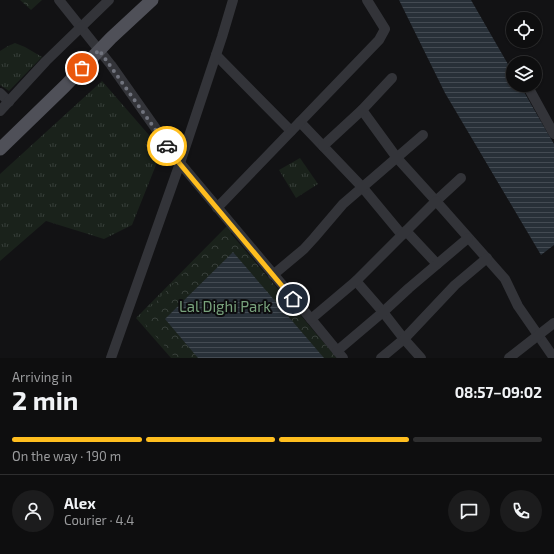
<!DOCTYPE html>
<html lang="en">
<head>
<meta charset="utf-8">
<style>
	:root { --surface:#0e0e0f; --page:#1c1c1d; --text:#f1f3f6; --muted:#9b9c9e; --line:#2e2e2f; --accent:#ffbe1f }
	body { margin:0; font-family:"Exo 2",sans-serif; background:var(--page); color:var(--text); height:100vh; display:flex; flex-direction:column; font-size:15px; white-space:nowrap }
	* { box-sizing:border-box; margin:0 }
	p { font-size:13px; color:var(--muted) }
	.icon { flex:none; width:22px; height:22px; fill:none; stroke:currentColor; stroke-width:2; stroke-linecap:round; stroke-linejoin:round }
	.map { position:relative; height:358px; overflow:hidden }
	.side { display:flex; flex-direction:column; background:var(--surface); flex:1 }
	.side>* { flex:none }
	.fabs { position:absolute; left:506px; top:12px; display:grid; gap:8px }
	.fabs a { display:grid; place-items:center; width:36px; height:36px; border-radius:50%; background:var(--surface); box-shadow:0 1px 3px #0004,0 0 0 1px var(--line); font-size:20px }
	.pin { position:absolute; display:grid; place-items:center; width:34px; height:34px; color:#fff; margin:-17px; border:2px solid #fff; border-radius:50%; box-shadow:0 1px 4px #0007 }
	.courier { position:absolute; display:grid; place-items:center; width:40px; height:40px; margin:-20px; border:3px solid #ffbe1f; border-radius:50%; background:#fff; color:#222; box-shadow:0 1px 5px #0007 }
	.headline em { font-style:normal; font-weight:700 }
	.headline div { display:flex; flex-direction:column-reverse }
	.headline { display:flex; align-items:center; justify-content:space-between; height:68px; padding:0 12px }
	h1 { font-size:26px; font-weight:700; line-height:30px }
	.bar { display:grid; grid-template-columns:repeat(4,1fr); gap:6px 4px; align-content:center; height:48px; padding:0 12px }
	.bar i { height:5px; border-radius:3px; background:var(--line) }
	.bar .selected { background:var(--accent) }
	.bar p { grid-column:span 4 }
	.line { display:flex; align-items:center; gap:10px; padding:0 12px; border-top:1px solid var(--line) }
	.line div { flex:1 }
	.round { display:grid; place-items:center; flex:none; width:42px; height:42px; border-radius:21px; background:var(--page) }
	.map>svg:first-child { display:block }
	.grass { fill:url(#grass-tufts) }
	.park { fill:url(#park-crowns) }
	.water { fill:url(#water-rules) }
	.lines { fill:none; stroke-linecap:round; stroke-linejoin:round }
	.minor { stroke:#333439; stroke-width:10 }
	.major { stroke:#4f5058; stroke-width:13 }
	.done { stroke:#70737d; stroke-width:4; stroke-dasharray:0 7.2 }
	.route { stroke:#ffbe1f; stroke-width:5 }
	.labels { text-anchor:middle; dominant-baseline:central; stroke-width:4; stroke-linejoin:round; paint-order:stroke }
	.park-label { font-size:15px; fill:#78a27c; stroke:#0d0d0f }
</style>
</head>
<body>
<div class="map">
<svg width="554" height="358" viewBox="0 0 554 358">
	<defs>
		<pattern id="grass-tufts" width="24" height="20" patternUnits="userSpaceOnUse"><rect width="24" height="20" fill="#1a221b"/><path d="M3 7l-1-3M5 7V3M7 7l1-3M15 17l-1-3M17 17v-4M19 17l1-3" fill="none" stroke="#383f3a"/></pattern>
		<pattern id="park-crowns" width="20" height="18" patternUnits="userSpaceOnUse"><rect width="20" height="18" fill="#1a221b"/><path d="M2 6a3 3 0 1 1 6 0M12 15a3 3 0 1 1 6 0" fill="none" stroke="#383f3a"/></pattern>
		<pattern id="water-rules" width="6" height="5" patternUnits="userSpaceOnUse"><rect width="6" height="5" fill="#283038"/><path d="M0 2.5h6" fill="none" stroke="#444b53"/></pattern>
	</defs>
	<rect width="100%" height="100%" fill="#121214"/>
	<g class="grass">
		<path d="M15,43L25,47L42,57L9,91L0,85V51L8,46Z"/>
		<path d="M102,81L162,150L132,225L104,239L46,221L0,261V174Z"/>
		<path d="M300,158L318,184L296,198L279,170Z"/>
		<path d="M227,226L233,231L222,243L192,358H171L136,318Z"/>
	</g>
	<g class="park">
		<path d="M20,0H42L31,10Z"/>
		<path d="M227,229L337,358H175L140,318Z"/>
	</g>
	<g class="water">
		<path d="M399,0H471L513,73V85H520L554,144V245L541,255L445,93Z"/>
		<path d="M233,252L324,358H198L165,319Z"/>
	</g>
	<g class="lines">
		<g class="minor">
			<path d="M59,0L111,65L180,163L311,319L343,358"/>
			<path d="M216,55L291,131"/>
			<path d="M527,85L554,134"/>
			<path d="M0,93L9,102"/>
			<path d="M362,110L397,158L436,201L461,178"/>
			<path d="M0,111L46,61L109,0"/>
			<path d="M300,122L363,188L402,235"/>
			<path d="M323,146L362,110L392,78"/>
			<path d="M217,208L379,40L385,29L367,0"/>
			<path d="M406,231L437,264"/>
			<path d="M273,275L304,249L314,238L343,204L423,135"/>
			<path d="M356,281L383,312L404,339L381,358"/>
			<path d="M311,319L356,281L436,201L505,279L518,306L554,358"/>
			<path d="M337,351L383,312L409,288L468,238"/>
			<path d="M111,358L180,163L222,37L233,0"/>
			<path d="M421,358L404,339L455,285L487,258"/>
			<path d="M509,358L554,323"/>
		</g>
		<path class="major" d="M0,149L65,86L111,38L152,0"/>
	</g>
	<g class="lines">
		<path class="done" d="M82,68L99,50L167,146"/>
		<path class="route" d="M167,146L180,164L293,299"/>
	</g>
	<g class="labels">
		<g class="park-label">
			<text x="225" y="306">Lal Dighi Park</text>
		</g>
	</g>
</svg>
<div class="fabs">
<a><svg class="icon" aria-label="locate" viewBox="0 0 24 24"><circle cx="12" cy="12" r="6"/><path d="M12 2v4M12 18v4M2 12h4M18 12h4"/></svg></a>
<a><svg class="icon" aria-label="layers" viewBox="0 0 24 24"><path d="M12 4l9 5-9 5-9-5zM3 14l9 5 9-5"/></svg></a>
</div>
<div class="pin" style="left:82px;top:68px;background:#ea580c"><svg class="icon" aria-label="bag" viewBox="0 0 24 24"><path d="M5 8h14l-1 12H6zM9 8a3 3 0 0 1 6 0"/></svg></div>
<div class="pin" style="left:293px;top:299px;background:#1f2937"><svg class="icon" aria-label="home" viewBox="0 0 24 24"><path d="M3 11l9-7 9 7M6 9v11h12V9"/></svg></div>
<div class="courier" style="left:167px;top:146px"><svg class="icon" aria-label="car" viewBox="0 0 24 24"><path d="M5 17H2v-5l4-1 3-4h7l3 4 3 1v5h-3M9 17h6M6 11h13"/><circle cx="7" cy="17" r="2"/><circle cx="17" cy="17" r="2"/></svg></div>
</div>
<section class="side">
<div class="headline"><div><h1>2 min</h1><p>Arriving in</p></div><em>08:57–09:02</em></div>
<div class="bar"><i class="selected"></i><i class="selected"></i><i class="selected"></i><i></i><p>On the way · 190 m</p></div>
<div class="line" style="height:72px"><a class="round"><svg class="icon" aria-label="person" viewBox="0 0 24 24"><circle cx="12" cy="8" r="4"/><path d="M4 21q1-7 8-7t8 7"/></svg></a><div><b>Alex</b><p>Courier · 4.4</p></div><a class="round"><svg class="icon" aria-label="chat" viewBox="0 0 24 24"><path d="M4 5h16v11H9l-5 4z"/></svg></a><a class="round"><svg class="icon" aria-label="phone" viewBox="0 0 24 24"><path d="M5 4h4l2 5-3 2q2 4 5 5l2-3 5 2v4C11 20 4 13 5 4z"/></svg></a></div>
</section>
</body>
</html>
